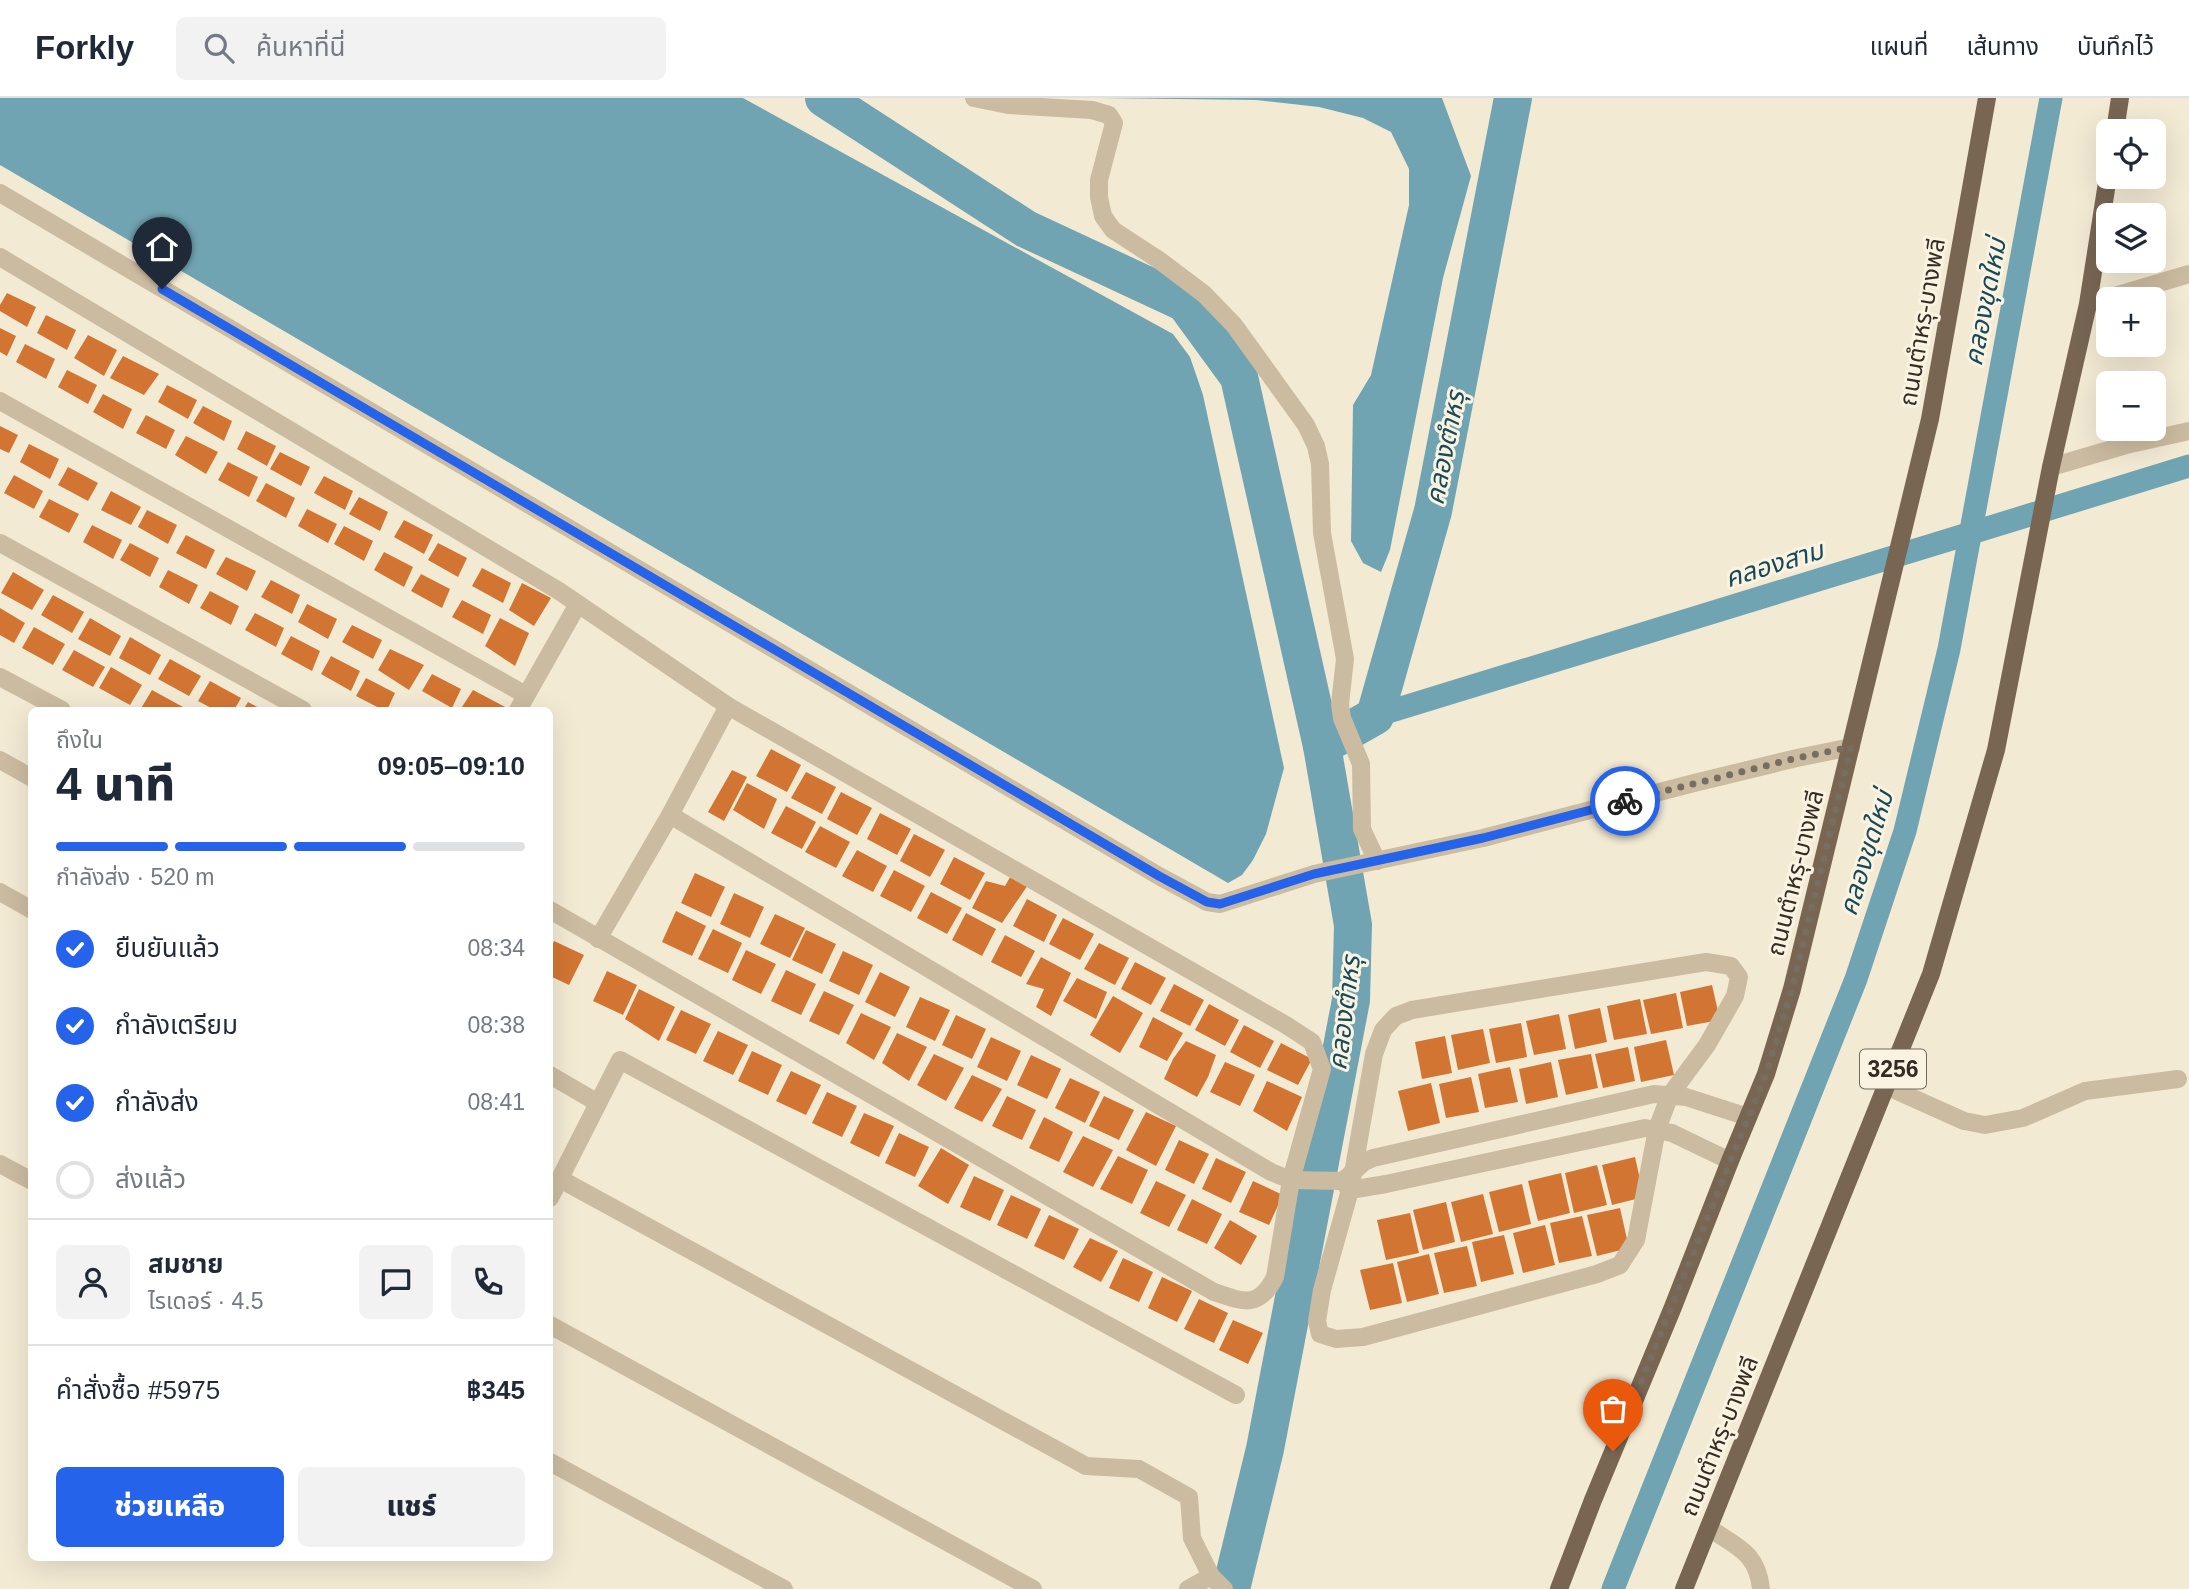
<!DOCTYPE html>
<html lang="th">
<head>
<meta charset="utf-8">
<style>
	:root { --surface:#fff; --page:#f2f2f3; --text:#1f2937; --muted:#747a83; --line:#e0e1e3; --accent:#2563eb }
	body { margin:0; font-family:Helvetica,"Noto Sans Thai",sans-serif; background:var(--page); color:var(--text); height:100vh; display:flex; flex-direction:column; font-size:26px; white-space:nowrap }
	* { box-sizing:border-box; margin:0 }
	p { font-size:23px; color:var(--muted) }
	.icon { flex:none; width:38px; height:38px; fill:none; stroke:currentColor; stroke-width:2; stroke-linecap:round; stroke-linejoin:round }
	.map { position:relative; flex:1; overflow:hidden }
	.details { position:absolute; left:28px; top:609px; width:525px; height:854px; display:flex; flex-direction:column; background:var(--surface); border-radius:10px; box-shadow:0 7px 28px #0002 }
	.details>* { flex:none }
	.fabs { position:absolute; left:2096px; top:21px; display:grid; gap:14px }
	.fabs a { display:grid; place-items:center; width:70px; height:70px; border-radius:10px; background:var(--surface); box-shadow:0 7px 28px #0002; font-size:35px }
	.pin { position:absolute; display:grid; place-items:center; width:60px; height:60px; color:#fff; margin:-72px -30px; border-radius:50% 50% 50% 0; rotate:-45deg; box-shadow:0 0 7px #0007 }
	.pin .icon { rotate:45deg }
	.courier { position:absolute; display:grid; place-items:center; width:70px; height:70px; margin:-35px; border:5px solid #2563eb; border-radius:50%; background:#fff; color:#222; box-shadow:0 2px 9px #0007 }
	.overview em { font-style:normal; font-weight:800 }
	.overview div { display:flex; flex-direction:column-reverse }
	.overview { display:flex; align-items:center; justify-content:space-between; height:119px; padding:0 28px }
	h1 { font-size:46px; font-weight:800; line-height:52px }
	.bar { display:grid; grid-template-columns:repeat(4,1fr); gap:10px 7px; align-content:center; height:84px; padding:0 28px }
	.bar i { height:9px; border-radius:5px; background:var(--line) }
	.bar .on { background:var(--accent) }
	.bar p { grid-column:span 4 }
	.line { display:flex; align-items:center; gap:18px; padding:0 28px; border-top:2px solid var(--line) }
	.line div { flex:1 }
	.round { display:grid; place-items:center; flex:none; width:74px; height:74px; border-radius:10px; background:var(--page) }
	ol { padding:0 28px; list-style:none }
	li { display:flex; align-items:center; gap:21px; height:77px }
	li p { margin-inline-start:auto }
	li .icon { padding:7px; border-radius:50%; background:var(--accent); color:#fff; stroke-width:4 }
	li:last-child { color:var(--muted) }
	li i { width:38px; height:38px; border:4px solid var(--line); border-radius:50% }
	.action { display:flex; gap:14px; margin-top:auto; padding:14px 28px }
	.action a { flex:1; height:80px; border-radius:10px; background:var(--accent); color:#fff; font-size:28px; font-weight:800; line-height:80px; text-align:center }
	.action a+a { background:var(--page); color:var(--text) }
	header { display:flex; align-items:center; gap:42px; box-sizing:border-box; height:98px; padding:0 35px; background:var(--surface); border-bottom:2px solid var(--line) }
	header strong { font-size:33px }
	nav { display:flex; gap:38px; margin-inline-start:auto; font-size:24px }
	.search { width:490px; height:63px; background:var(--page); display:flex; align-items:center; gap:18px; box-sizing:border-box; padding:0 24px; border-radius:10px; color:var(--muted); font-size:26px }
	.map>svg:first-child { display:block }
	.water { fill:#71a4b2 }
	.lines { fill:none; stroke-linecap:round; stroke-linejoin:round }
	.canal { stroke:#71a4b2; stroke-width:23 }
	.river { stroke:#71a4b2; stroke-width:38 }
	.building { fill:#d27533 }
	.minor { stroke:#cbbba0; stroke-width:18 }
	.major { stroke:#786653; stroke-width:18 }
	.done { stroke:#776e62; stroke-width:7; stroke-dasharray:0 12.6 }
	.route { stroke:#2563eb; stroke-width:9 }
	.labels { text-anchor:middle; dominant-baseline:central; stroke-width:6; stroke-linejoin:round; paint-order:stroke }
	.shield { fill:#faf3e1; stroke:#6f685d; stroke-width:2 }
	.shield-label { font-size:23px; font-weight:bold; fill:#342c24 }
	.street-label { font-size:24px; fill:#342c24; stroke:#faf3e1 }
	.water-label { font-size:26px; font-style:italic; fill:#164959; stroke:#faf3e1 }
</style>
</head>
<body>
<header>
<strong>Forkly</strong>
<div class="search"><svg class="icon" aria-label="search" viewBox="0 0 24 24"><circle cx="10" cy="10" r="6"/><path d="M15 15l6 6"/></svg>ค้นหาที่นี่</div>
<nav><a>แผนที่</a><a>เส้นทาง</a><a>บันทึกไว้</a></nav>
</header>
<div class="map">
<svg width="2189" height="1491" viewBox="0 0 2189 1491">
	<rect width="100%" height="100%" fill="#f3ead4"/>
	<g class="water">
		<path d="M0,0H743L1173,236L1190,259L1203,297L1284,670L1266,736L1253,762L1242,777L1228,785L0,67Z"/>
		<path d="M1099,0H1442L1471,78L1443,180L1390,452L1381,474L1363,465L1351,443L1353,307L1371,277L1409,107V71L1391,34L1363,20L1319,9L1256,2Z"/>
	</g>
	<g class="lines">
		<g class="canal">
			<path d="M1375,618L2189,368"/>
			<path d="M1613,1491L1856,881L1905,733L1949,551L2051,0"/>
		</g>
		<g class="river">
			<path d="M824,0L1026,131L1185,205L1239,279L1322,648L1353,827L1351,902L1265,1351L1231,1491"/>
			<path d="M1322,648L1375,618L1433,413L1513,0"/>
		</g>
	</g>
	<g class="building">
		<path d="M7,195L36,209L27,229L0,213V207Z"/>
		<path d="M46,217L76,232L67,252L37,235Z"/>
		<path d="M0,230L16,238L7,258L0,254Z"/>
		<path d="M88,237L117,252L104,278L74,260Z"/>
		<path d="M25,246L55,261L46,281L16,264Z"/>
		<path d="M123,258L159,276L144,297L110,280Z"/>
		<path d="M67,272L97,287L88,306L58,289Z"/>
		<path d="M167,287L197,302L188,321L158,304Z"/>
		<path d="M103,296L132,311L123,331L93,314Z"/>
		<path d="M203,308L232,323L224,343L193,325Z"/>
		<path d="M146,317L175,332L166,351L136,335Z"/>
		<path d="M0,328L18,337L9,355L0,351Z"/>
		<path d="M246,333L276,348L267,368L237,351Z"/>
		<path d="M186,338L218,354L206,376L175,357Z"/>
		<path d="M29,346L59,361L50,381L20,364Z"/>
		<path d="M280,354L310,369L301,388L270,371Z"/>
		<path d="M228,364L258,379L249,399L218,382Z"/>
		<path d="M68,369L98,385L88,403L58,387Z"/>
		<path d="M14,377L43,393L34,411L4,395Z"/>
		<path d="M324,378L353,393L345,412L314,395Z"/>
		<path d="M266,385L295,400L286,420L256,403Z"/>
		<path d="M111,393L141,409L131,427L101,412Z"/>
		<path d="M359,399L388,414L380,433L349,416Z"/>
		<path d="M49,401L79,416L69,435L39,419Z"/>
		<path d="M307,411L337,426L328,445L298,428Z"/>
		<path d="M147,412L177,427L168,446L138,429Z"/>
		<path d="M404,422L433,437L424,456L394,439Z"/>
		<path d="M92,427L122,442L113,461L83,444Z"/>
		<path d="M344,428L373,443L364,463L334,446Z"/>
		<path d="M186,437L215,452L206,471L176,455Z"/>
		<path d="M130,445L159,460L150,479L120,462Z"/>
		<path d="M438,445L467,460L458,479L428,462Z"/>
		<path d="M384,454L413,469L404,489L374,472Z"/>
		<path d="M226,459L256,473L247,493L216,476Z"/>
		<path d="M482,470L511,485L503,505L472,488Z"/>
		<path d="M168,472L198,487L189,506L159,489Z"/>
		<path d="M13,474L44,492L32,512L1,495Z"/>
		<path d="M421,476L450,491L442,510L411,493Z"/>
		<path d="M271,482L300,497L292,516L261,499Z"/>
		<path d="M522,485L551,500L534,528L509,512Z"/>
		<path d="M210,493L239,508L231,527L200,510Z"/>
		<path d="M53,497L84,514L72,535L41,517Z"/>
		<path d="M462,502L491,517L483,536L452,519Z"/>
		<path d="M307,506L337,521L328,541L298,524Z"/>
		<path d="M0,510L25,525L14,545L0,537Z"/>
		<path d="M255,515L284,530L276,549L245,532Z"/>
		<path d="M90,520L121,538L110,558L78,541Z"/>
		<path d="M500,520L529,535L515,568L485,548Z"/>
		<path d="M352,527L382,542L373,561L342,544Z"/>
		<path d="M34,529L65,546L53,567L22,550Z"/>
		<path d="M291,538L320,553L312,573L281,556Z"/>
		<path d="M130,539L161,557L150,577L119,560Z"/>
		<path d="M390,551L424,567L409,592L378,572Z"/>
		<path d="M74,552L105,569L93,589L62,572Z"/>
		<path d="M331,558L360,573L351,593L321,576Z"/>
		<path d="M170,561L201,578L189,598L158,581Z"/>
		<path d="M111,569L142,587L130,607L99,590Z"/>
		<path d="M432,576L461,591L452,610L422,593Z"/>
		<path d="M366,580L395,595L387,612H383L356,598Z"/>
		<path d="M210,583L241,600L234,612H215L198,603Z"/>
		<path d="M152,592L183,609L181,612H140Z"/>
		<path d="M473,592L511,612H460Z"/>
		<path d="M248,604L263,612H243Z"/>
		<path d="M771,651L801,667L787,694L756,678Z"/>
		<path d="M732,672L747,679L724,723L708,714Z"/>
		<path d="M806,674L836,689L822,716L791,700Z"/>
		<path d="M747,685L777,701L764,731L733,712Z"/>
		<path d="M841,694L872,710L857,737L827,721Z"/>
		<path d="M786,708L816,724L802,751L771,735Z"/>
		<path d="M880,715L911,731L897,757L867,741Z"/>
		<path d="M820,728L850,744L836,770L805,754Z"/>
		<path d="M914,736L945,752L930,779L900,763Z"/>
		<path d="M857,752L887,768L873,794L842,778Z"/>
		<path d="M954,759L985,775L970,802L940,786Z"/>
		<path d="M894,772L925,788L911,814L880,798Z"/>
		<path d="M1013,774L1028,787L1002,825L972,810L986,783L1005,788Z"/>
		<path d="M695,775L725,789L711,819L681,805Z"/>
		<path d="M931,794L962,810L947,836L917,820Z"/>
		<path d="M734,795L764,809L750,840L720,826Z"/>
		<path d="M1027,801L1057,817L1044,844L1013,828Z"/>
		<path d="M676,813L706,828L692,858L662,844Z"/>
		<path d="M966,815L996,831L982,858L952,842Z"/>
		<path d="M775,816L805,830L790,860L760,846Z"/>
		<path d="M1063,820L1094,836L1080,862L1049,846Z"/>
		<path d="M713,831L742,845L728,875L698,861Z"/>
		<path d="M806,832L836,846L822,876L792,862Z"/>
		<path d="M1005,837L1035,853L1021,879L991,864Z"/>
		<path d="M554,843L584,857L569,887L550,878V852Z"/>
		<path d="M1099,845L1129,860L1115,887L1084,871Z"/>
		<path d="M746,852L776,866L761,896L732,882Z"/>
		<path d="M843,853L873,867L859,897L829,883Z"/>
		<path d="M1041,859L1071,875L1051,918L1036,909L1044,891L1026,886Z"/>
		<path d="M1135,864L1166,880L1151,907L1121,891Z"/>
		<path d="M786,872L816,886L801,917L771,903Z"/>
		<path d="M607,873L637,887L623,917L593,903Z"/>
		<path d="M880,874L910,889L895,919L865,904Z"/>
		<path d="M1077,880L1107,894L1096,921L1063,903Z"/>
		<path d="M1174,886L1204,902L1190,928L1160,913Z"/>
		<path d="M1712,887L1720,922L1687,928L1680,894Z"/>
		<path d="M639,891L675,909L659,943L625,921Z"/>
		<path d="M824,893L854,907L839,937L809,923Z"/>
		<path d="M1676,895L1683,930L1651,936L1643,902Z"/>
		<path d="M1113,898L1143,915L1120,955L1090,937Z"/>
		<path d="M920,899L950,912L935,943L906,929Z"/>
		<path d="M1640,901L1647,936L1614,942L1607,908Z"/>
		<path d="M1209,906L1239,922L1225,948L1195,932Z"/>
		<path d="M1600,910L1607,944L1575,951L1568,917Z"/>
		<path d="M681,912L711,926L696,956L666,942Z"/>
		<path d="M861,915L891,929L874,962L846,945Z"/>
		<path d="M1559,916L1566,951L1534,957L1526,923Z"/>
		<path d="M956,917L986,931L972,961L942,947Z"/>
		<path d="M1153,919L1183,935L1167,963L1139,949Z"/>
		<path d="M1521,925L1527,959L1496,965L1489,931Z"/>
		<path d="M1244,927L1274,943L1260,970L1230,954Z"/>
		<path d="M1483,931L1490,965L1458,972L1451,937Z"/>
		<path d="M718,933L748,947L733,977L703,963Z"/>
		<path d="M897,935L927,949L909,983L882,965Z"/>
		<path d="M1445,938L1452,975L1422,981L1415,944Z"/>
		<path d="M991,939L1021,953L1007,983L977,969Z"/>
		<path d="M1666,942L1674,977L1641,984L1634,949Z"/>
		<path d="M1186,943L1216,957L1208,979L1197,999L1164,981L1173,961Z"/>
		<path d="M1281,945L1312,961L1298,987L1267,972Z"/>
		<path d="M1628,949L1635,983L1603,990L1595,956Z"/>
		<path d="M752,953L782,967L768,997L738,983Z"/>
		<path d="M934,956L964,970L946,1003L917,987Z"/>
		<path d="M1591,956L1598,990L1566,997L1558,962Z"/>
		<path d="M1031,957L1061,971L1047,1001L1017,987Z"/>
		<path d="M1225,964L1255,977L1240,1008L1210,994Z"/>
		<path d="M1551,964L1558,999L1526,1006L1519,971Z"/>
		<path d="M1510,969L1518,1004L1485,1010L1478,976Z"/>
		<path d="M791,973L821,987L806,1017L776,1003Z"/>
		<path d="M972,977L1002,991L982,1024L954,1010Z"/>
		<path d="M1471,979L1479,1014L1446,1020L1439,986Z"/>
		<path d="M1070,980L1100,994L1085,1025L1055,1010Z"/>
		<path d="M1267,983L1302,999L1287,1033L1253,1013Z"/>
		<path d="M1431,985L1440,1025L1408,1033L1398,993Z"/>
		<path d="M827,994L857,1008L842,1039L812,1025Z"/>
		<path d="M1007,998L1036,1012L1022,1042L992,1028Z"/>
		<path d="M1104,998L1134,1012L1119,1042L1089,1028Z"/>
		<path d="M1146,1014L1176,1028L1156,1068L1126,1052Z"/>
		<path d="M864,1015L894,1028L879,1059L850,1045Z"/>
		<path d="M1044,1019L1073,1034L1059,1064L1029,1050Z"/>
		<path d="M899,1035L929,1049L915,1079L885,1065Z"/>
		<path d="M1083,1038L1113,1052L1093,1089L1063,1074Z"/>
		<path d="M1179,1042L1209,1056L1194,1086L1165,1072Z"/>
		<path d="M941,1050L969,1067L948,1106L918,1088Z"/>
		<path d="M1118,1058L1148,1072L1132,1106L1100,1091Z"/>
		<path d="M1635,1059L1644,1099L1612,1107L1602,1067Z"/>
		<path d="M1216,1060L1246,1074L1231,1105L1202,1091Z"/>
		<path d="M1597,1067L1607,1107L1574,1115L1565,1075Z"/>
		<path d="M1561,1075L1570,1115L1538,1123L1528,1083Z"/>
		<path d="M974,1078L1004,1092L990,1123L960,1109Z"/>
		<path d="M1156,1083L1186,1097L1169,1129L1140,1115Z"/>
		<path d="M1253,1083L1283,1097L1269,1127L1239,1114Z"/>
		<path d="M1522,1086L1531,1126L1499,1134L1489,1094Z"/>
		<path d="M1483,1096L1493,1136L1461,1144L1451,1104Z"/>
		<path d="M1011,1097L1041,1111L1027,1141L997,1127Z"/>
		<path d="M1192,1101L1222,1116L1207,1146L1177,1132Z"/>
		<path d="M1446,1104L1455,1144L1423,1152L1413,1112Z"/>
		<path d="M1620,1110L1629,1150L1597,1158L1587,1117Z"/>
		<path d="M1410,1115L1419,1155L1386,1162L1377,1122Z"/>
		<path d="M1049,1117L1079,1131L1064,1162L1034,1148Z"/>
		<path d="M1582,1118L1592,1158L1559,1165L1550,1125Z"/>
		<path d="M1230,1122L1257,1138L1241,1167L1214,1150Z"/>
		<path d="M1545,1127L1555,1167L1523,1175L1513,1135Z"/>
		<path d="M1504,1137L1514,1176L1481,1184L1472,1144Z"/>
		<path d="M1090,1140L1118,1153L1101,1184L1073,1169Z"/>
		<path d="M1467,1148L1477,1188L1444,1195L1434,1155Z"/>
		<path d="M1429,1156L1439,1196L1407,1204L1397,1164Z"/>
		<path d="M1123,1160L1153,1174L1139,1204L1109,1190Z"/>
		<path d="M1393,1165L1402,1205L1370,1212L1360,1172Z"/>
		<path d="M1162,1179L1192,1193L1177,1224L1148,1210Z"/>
		<path d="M1199,1201L1228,1215L1214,1245L1184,1231Z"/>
		<path d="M1233,1222L1263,1235L1248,1266L1219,1252Z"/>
	</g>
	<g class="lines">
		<g class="minor">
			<path d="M974,0L1008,7L1092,12L1109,17L1114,25L1099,82V99L1103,118L1113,132L1159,162L1204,196L1234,227L1306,327L1316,348L1320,366L1322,435L1345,561L1340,606L1342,620L1361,666L1362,731L1377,763"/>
			<path d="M0,95L1159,778L1207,804L1220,806L1314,776L1483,740L1694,685L1797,660L1851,649"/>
			<path d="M0,159L559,493L728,608L1286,927L1312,944L1322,971L1291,1082L1275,1179C1259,1211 1243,1204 1214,1194L550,812"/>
			<path d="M2088,206L2189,176"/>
			<path d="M0,303L526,597"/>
			<path d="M2051,369L2126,347L2189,333"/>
			<path d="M0,445L303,612"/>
			<path d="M0,579L62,612"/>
			<path d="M518,612L578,506"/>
			<path d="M0,662L32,680"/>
			<path d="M670,717L1271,1074L1291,1082L1343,1083L1364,1064L1373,1060L1654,996L1686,999L1748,1019"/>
			<path d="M0,794L32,812"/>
			<path d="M598,841L670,717L728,608"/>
			<path d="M1706,864L1731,868L1739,879L1735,898L1707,947L1670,997L1657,1031L1636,1142L1620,1167L1597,1176L1363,1239L1336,1241L1320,1236L1317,1223L1322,1192L1350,1092L1374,956L1383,932L1396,918L1412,912Z"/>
			<path d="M550,977L598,1005"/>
			<path d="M1886,988L1964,1023L1985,1027L2023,1020L2085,993L2178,981"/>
			<path d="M0,1066L32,1083"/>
			<path d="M560,1081L1086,1368L1139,1371L1189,1399L1192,1440L1211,1478L1224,1491"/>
			<path d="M1344,1085L1350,1092L1386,1086L1645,1030L1672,1035L1730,1063"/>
			<path d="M550,1100L620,962L1236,1297"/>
			<path d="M550,1227L1033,1491"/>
			<path d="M550,1364L784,1491"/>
			<path d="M1709,1430C1737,1449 1757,1454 1761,1491"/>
			<path d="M1188,1491L1211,1478"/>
		</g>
		<g class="major">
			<path d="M2115,33L2120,0"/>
			<path d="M1559,1491L1593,1402L1673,1209L1730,1063L1766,976L1792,891L1930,321L1987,0"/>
			<path d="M1684,1491L1931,876L1996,652L2051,369L2088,206L2109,72"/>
		</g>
	</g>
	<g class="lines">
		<path class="done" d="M1613,1353L1766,976L1792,891L1851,649L1797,660L1625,703"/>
		<path class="route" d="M162,191L1159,778L1207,804L1220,806L1314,776L1483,740L1625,703"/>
	</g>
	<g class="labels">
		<rect class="shield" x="1860" y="951.5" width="66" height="39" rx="5"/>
		<g class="shield-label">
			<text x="1893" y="971">3256</text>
		</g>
		<g class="street-label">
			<text transform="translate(1922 224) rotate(-80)">ถนนตำหรุ-บางพลี</text>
			<text transform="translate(1795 775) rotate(-76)">ถนนตำหรุ-บางพลี</text>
			<text transform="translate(1719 1338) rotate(-68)">ถนนตำหรุ-บางพลี</text>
		</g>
		<g class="water-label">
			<text transform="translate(1985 204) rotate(-79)">คลองขุดใหม่</text>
			<text transform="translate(1445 350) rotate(-79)">คลองตำหรุ</text>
			<text transform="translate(1774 466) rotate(-17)">คลองสาม</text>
			<text transform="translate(1866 755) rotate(-73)">คลองขุดใหม่</text>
			<text transform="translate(1344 915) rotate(-83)">คลองตำหรุ</text>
		</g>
	</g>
</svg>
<div class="fabs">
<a><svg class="icon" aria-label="locate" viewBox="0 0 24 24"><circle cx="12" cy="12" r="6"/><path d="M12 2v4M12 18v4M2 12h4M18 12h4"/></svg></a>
<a><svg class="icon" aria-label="layers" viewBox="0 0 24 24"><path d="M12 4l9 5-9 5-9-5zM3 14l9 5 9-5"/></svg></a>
<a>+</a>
<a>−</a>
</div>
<div class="pin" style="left:1613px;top:1353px;background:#ea580c"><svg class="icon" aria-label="bag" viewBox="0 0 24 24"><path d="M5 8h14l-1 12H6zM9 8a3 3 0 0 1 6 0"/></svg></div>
<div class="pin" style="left:162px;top:191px;background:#1f2937"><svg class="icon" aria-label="home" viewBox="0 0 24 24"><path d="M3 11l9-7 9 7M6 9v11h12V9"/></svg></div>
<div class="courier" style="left:1625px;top:703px"><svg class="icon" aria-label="bike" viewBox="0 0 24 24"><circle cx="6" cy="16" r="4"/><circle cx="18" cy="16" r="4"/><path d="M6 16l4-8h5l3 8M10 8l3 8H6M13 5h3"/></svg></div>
<section class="details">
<div class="overview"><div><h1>4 นาที</h1><p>ถึงใน</p></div><em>09:05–09:10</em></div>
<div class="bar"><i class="on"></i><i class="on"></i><i class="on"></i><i></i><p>กำลังส่ง · 520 m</p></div>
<ol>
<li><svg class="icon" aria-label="check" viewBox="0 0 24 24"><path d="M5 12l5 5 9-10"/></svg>ยืนยันแล้ว<p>08:34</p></li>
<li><svg class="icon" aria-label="check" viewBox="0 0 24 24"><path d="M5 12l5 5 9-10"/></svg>กำลังเตรียม<p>08:38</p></li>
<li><svg class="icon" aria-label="check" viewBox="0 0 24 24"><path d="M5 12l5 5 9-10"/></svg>กำลังส่ง<p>08:41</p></li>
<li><i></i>ส่งแล้ว</li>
</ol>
<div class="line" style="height:126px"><a class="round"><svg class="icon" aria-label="person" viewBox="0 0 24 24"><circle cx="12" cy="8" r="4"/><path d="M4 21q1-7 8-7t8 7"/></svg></a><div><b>สมชาย</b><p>ไรเดอร์ · 4.5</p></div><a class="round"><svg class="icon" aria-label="chat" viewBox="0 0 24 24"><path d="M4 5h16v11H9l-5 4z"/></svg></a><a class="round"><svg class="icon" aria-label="phone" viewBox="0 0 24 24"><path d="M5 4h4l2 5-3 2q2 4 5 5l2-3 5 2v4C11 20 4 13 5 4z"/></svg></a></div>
<div class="line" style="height:91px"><div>คำสั่งซื้อ #5975</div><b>฿345</b></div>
<div class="action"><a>ช่วยเหลือ</a><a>แชร์</a></div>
</section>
</div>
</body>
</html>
